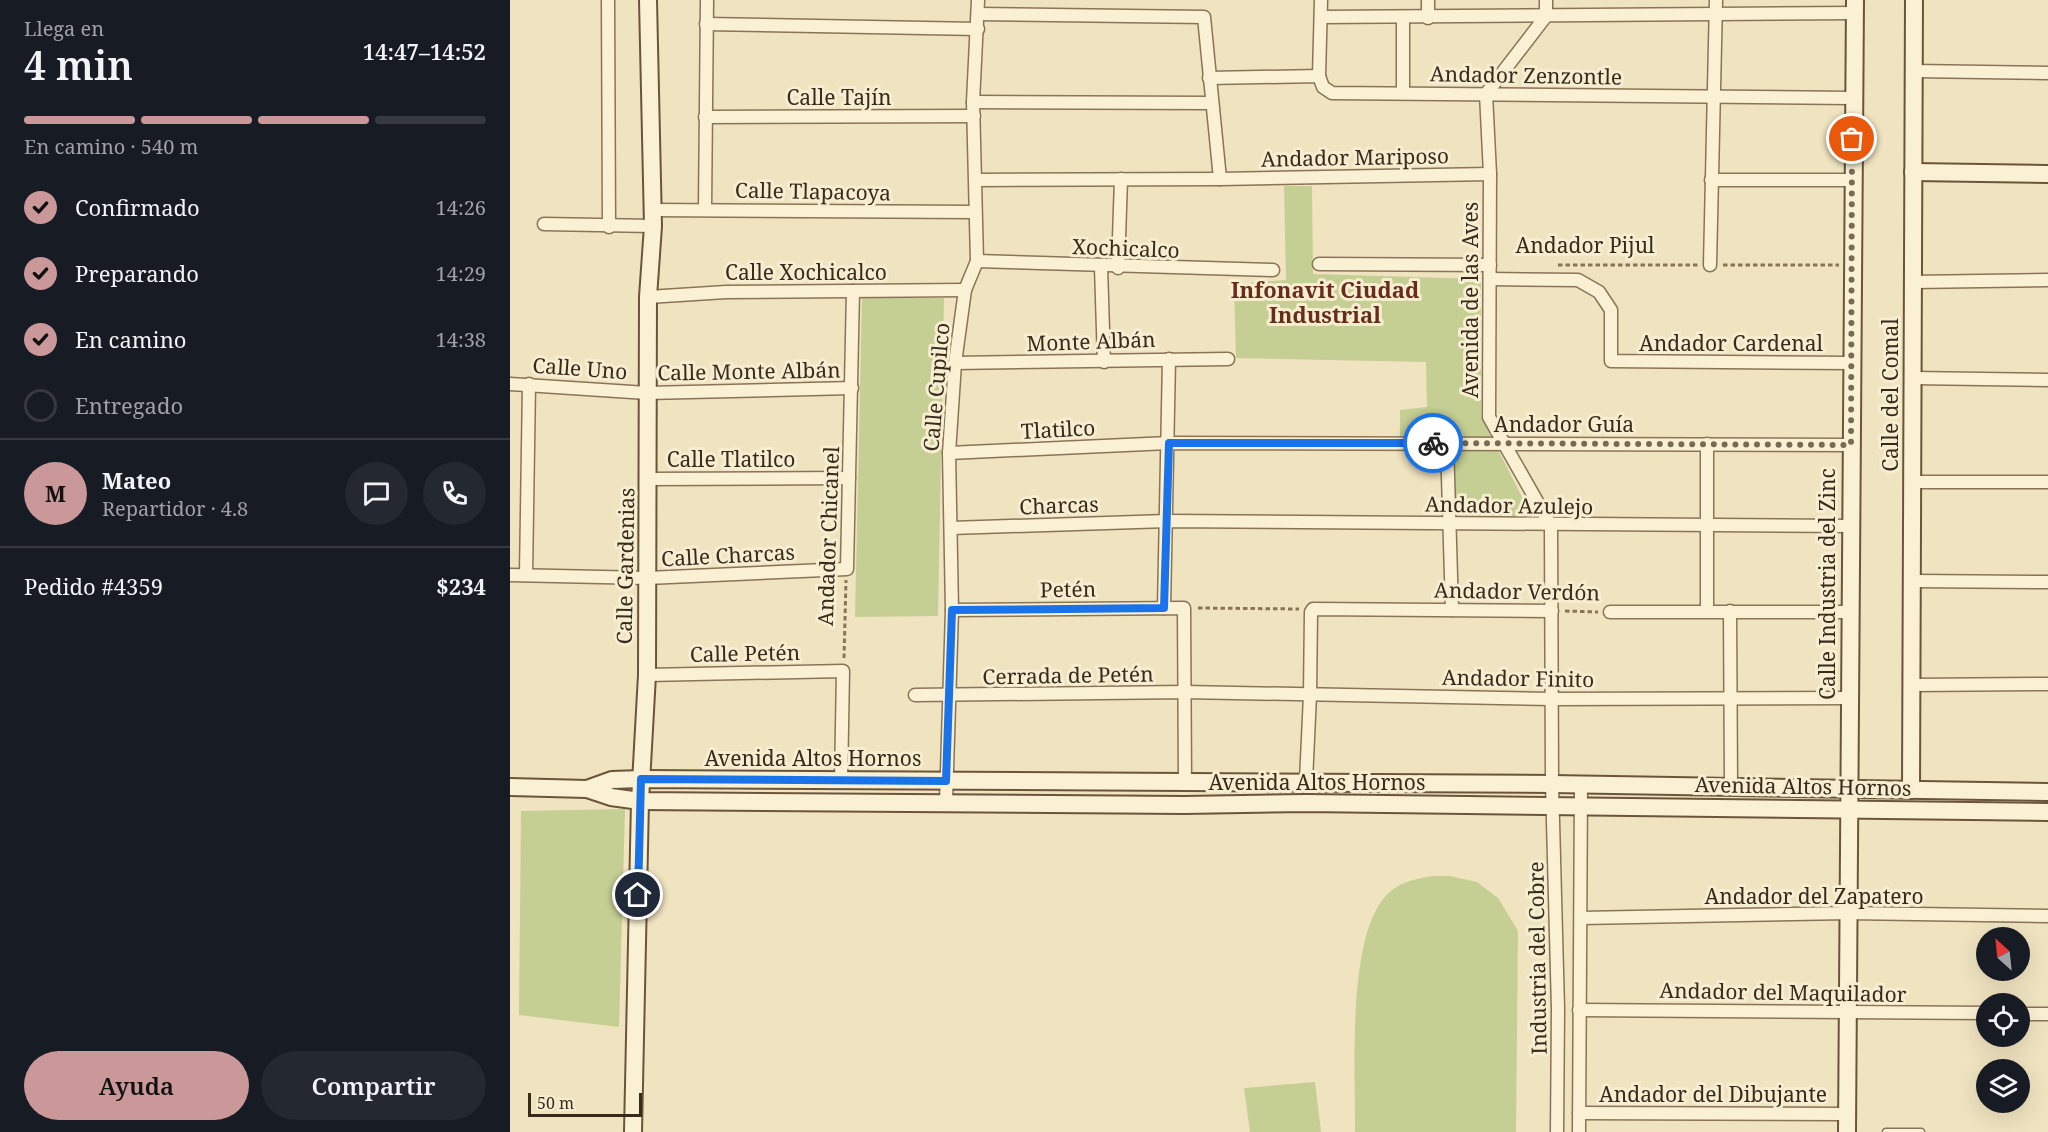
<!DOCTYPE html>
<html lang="es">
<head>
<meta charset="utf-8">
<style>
	:root { --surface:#171b24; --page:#242831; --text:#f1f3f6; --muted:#9ea1a6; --line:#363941; --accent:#ca9898 }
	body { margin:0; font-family:"Noto Serif",serif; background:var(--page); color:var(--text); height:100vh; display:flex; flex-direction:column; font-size:22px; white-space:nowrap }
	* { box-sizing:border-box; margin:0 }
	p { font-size:20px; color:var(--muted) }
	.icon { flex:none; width:33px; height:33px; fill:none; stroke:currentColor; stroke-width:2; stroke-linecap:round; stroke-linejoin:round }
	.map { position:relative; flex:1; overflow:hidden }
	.side { display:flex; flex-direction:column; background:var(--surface); width:510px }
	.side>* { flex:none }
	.needle { width:39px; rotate:333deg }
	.tools { position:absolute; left:1466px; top:927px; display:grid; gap:12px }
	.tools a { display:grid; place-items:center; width:54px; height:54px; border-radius:50%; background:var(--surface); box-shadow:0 6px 24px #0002; font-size:30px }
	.scale { position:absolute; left:18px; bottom:15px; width:114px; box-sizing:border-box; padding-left:6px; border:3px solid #382b1c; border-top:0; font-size:16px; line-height:21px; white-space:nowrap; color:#382b1c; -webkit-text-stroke:4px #f7edd0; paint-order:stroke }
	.pin { position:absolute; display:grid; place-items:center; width:51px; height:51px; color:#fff; margin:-26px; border:3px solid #fff; border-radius:50%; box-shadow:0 2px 6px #0007 }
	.courier { position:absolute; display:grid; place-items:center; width:60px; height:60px; margin:-30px; border:4px solid #1a73e8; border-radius:50%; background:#fff; color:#222; box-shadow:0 2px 8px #0007 }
	.head em { font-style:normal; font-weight:600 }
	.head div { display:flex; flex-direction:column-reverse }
	.head { display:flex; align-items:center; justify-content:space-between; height:102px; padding:0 24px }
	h1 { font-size:39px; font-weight:600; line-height:45px }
	.bar { display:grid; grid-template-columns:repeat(4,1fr); gap:9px 6px; align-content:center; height:72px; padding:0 24px }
	.bar i { height:8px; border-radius:4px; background:var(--line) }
	.bar .on { background:var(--accent) }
	.bar p { grid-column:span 4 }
	.line { display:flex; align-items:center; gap:15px; padding:0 24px; border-top:2px solid var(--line) }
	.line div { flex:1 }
	.round { display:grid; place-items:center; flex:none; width:63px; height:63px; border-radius:32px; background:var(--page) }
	ol { padding:0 24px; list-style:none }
	li { display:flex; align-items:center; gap:18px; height:66px }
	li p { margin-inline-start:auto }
	li .icon { padding:6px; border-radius:50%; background:var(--accent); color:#111; stroke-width:4 }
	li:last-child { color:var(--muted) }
	li i { width:33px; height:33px; border:3px solid var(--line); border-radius:50% }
	.button { display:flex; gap:12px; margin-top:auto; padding:12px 24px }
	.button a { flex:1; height:69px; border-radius:36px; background:var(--accent); color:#111; font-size:24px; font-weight:600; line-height:69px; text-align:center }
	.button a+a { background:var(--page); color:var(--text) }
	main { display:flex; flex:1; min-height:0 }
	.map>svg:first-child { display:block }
	.green { fill:#c5ce93 }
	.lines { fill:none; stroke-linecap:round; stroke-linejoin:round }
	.lane-casing { stroke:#8a7457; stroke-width:9 }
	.street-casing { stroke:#8a7457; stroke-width:15 }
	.secondary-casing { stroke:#6b553a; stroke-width:20 }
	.path { stroke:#8a7457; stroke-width:3; stroke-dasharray:4.5 3; stroke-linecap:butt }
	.lane { stroke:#faf0d3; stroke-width:6 }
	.street { stroke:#faf0d3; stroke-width:12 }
	.secondary { stroke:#faf0d3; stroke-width:16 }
	.done { stroke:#786b55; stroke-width:6; stroke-dasharray:0 10.8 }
	.route { stroke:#1a73e8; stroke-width:8 }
	.labels { text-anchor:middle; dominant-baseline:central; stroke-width:6; stroke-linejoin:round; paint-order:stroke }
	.street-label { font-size:21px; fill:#382b1c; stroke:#f7edd0 }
	.neighbourhood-label { font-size:22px; font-weight:bold; fill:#672d1a; stroke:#f7edd0 }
</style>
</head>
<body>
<main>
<section class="side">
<div class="head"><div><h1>4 min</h1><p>Llega en</p></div><em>14:47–14:52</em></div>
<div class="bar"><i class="on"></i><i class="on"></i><i class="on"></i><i></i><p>En camino · 540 m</p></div>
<ol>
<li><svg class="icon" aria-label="check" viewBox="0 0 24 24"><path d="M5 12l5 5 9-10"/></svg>Confirmado<p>14:26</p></li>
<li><svg class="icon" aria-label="check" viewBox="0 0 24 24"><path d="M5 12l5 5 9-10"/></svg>Preparando<p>14:29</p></li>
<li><svg class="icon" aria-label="check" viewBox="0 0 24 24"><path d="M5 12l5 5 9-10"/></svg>En camino<p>14:38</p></li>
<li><i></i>Entregado</li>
</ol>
<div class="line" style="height:108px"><b class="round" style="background:var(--accent);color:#111">M</b><div><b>Mateo</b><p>Repartidor · 4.8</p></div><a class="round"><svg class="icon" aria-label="chat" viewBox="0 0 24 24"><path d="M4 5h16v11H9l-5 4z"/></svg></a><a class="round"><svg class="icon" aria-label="phone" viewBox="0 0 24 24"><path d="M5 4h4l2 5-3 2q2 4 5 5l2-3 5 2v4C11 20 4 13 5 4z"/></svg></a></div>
<div class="line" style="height:78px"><div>Pedido #4359</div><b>$234</b></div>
<div class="button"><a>Ayuda</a><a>Compartir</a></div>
</section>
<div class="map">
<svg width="1538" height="1132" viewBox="0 0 1538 1132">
	<rect width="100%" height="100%" fill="#f0e3c0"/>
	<g class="green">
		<path d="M774,186H802L803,274L971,279V416L1022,517L933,515L929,437L890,436V410L917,407L916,362L726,358L724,284L776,280Z"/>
		<path d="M352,298H434L428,616L345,617Z"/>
		<path d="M115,809L109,1027L9,1015L11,811Z"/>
		<path d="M924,876H939L967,882L988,898L1008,931L1006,1132H845C846,1075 835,928 881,891C893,881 909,878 924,876Z"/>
		<path d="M805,1082L811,1132H740L734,1088Z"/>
	</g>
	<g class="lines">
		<defs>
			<path id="lane" d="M1376,1132H1411"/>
			<g id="street">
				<path d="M98,0L99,227"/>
				<path d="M1036,0V16L976,94L980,174L979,417L1041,526L1042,784L1048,1009L1047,1132"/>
				<path d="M468,14L694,17L710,179"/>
				<path d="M811,17L1345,13"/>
				<path d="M893,18V93"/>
				<path d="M918,18V0"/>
				<path d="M196,24L468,29"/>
				<path d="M1404,71L1538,73"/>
				<path d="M809,76L811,0"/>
				<path d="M699,78L809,76L813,87L822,93L1342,98"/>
				<path d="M463,102L701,103"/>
				<path d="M195,117L464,116"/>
				<path d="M466,180L710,179L980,174"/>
				<path d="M1201,180H1342"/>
				<path d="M195,209L197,0"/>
				<path d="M142,210L464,212"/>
				<path d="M34,224L143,226"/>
				<path d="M467,261L763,270"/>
				<path d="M809,264L980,265"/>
				<path d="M1200,265L1206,0"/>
				<path d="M591,267L594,362"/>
				<path d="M608,268L611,179"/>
				<path d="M980,279L1068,280L1089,292L1101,310V361L1341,363"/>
				<path d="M1403,282L1538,280"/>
				<path d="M138,297L216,292L455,290"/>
				<path d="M445,363L718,359"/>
				<path d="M1403,378L1538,380"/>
				<path d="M0,384L137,393L342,388"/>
				<path d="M937,443L942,610"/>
				<path d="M439,453L659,443L1341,445"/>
				<path d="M138,479L339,478"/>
				<path d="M1403,482H1538"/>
				<path d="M441,528L657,521L1340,526"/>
				<path d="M0,575L137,578L337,569L343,291"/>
				<path d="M16,575L19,384"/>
				<path d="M1403,581L1538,582"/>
				<path d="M654,608L659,359"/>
				<path d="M442,610L674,608L675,783"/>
				<path d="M1197,611V444"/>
				<path d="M1220,611L1221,785"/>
				<path d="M1100,612H1340"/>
				<path d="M137,675L333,671L331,782"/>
				<path d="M1403,685L1538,684"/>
				<path d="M405,695L675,692L1042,699L1339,698"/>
				<path d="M796,781L800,695L801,612L803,609L1042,611"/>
				<path d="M436,802L442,610L439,453L445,363L455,290L467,261L463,102L468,0"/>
				<path d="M1071,918L1338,913L1538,916"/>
				<path d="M1069,1010L1476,1013"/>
				<path d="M1509,1014H1538"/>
				<path d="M1069,1113L1337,1114"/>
				<path d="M1069,1132L1071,784"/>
			</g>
			<g id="secondary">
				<path d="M1403,172L1538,174"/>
				<path d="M0,787L77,789L101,797L130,801L675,805L796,803L1538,812"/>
				<path d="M77,789L102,780L131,779L1042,784L1538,792"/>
				<path d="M1401,790L1404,0"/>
				<path d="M123,1132L130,801L137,675L138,297L143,226L138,0"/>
				<path d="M1337,1132L1345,0"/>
			</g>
		</defs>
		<use href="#lane" class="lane-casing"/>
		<use href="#street" class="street-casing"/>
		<use href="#secondary" class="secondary-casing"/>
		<g class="path">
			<path d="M1048,265H1188"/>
			<path d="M1213,265H1329"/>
			<path d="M688,608L789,609"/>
			<path d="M1055,611L1088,612"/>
			<path d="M334,658L336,580"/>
		</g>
		<use href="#lane" class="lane"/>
		<use href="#street" class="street"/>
		<use href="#secondary" class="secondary"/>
	</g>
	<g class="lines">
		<path class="done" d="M923,443L1341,445L1342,139"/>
		<path class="route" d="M128,895L131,779L436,781L442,610L654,608L659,443H923"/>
	</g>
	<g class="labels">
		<g class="street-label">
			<text transform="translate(1016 75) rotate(1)">Andador Zenzontle</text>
			<text x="329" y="97">Calle Tajín</text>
			<text transform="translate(845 157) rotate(-1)">Andador Mariposo</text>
			<text transform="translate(303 191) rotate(1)">Calle Tlapacoya</text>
			<text x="1075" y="245">Andador Pijul</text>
			<text transform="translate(616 248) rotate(2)">Xochicalco</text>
			<text x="296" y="272">Calle Xochicalco</text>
			<text transform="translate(960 300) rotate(-90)">Avenida de las Aves</text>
			<text transform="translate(581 341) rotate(-2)">Monte Albán</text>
			<text x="1221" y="343">Andador Cardenal</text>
			<text transform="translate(70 368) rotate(4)">Calle Uno</text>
			<text transform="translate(239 371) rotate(-1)">Calle Monte Albán</text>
			<text transform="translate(426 387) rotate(-85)">Calle Cupilco</text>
			<text transform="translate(1380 395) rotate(-90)">Calle del Comal</text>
			<text x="1054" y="424">Andador Guía</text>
			<text transform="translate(548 429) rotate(-3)">Tlatilco</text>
			<text x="221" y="459">Calle Tlatilco</text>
			<text transform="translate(549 505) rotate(-2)">Charcas</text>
			<text transform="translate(999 505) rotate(1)">Andador Azulejo</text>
			<text transform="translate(318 536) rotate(-88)">Andador Chicanel</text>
			<text transform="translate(218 555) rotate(-3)">Calle Charcas</text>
			<text transform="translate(115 566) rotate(-89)">Calle Gardenias</text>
			<text transform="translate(1317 584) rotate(-90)">Calle Industria del Zinc</text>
			<text transform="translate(558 589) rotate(-1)">Petén</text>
			<text transform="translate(1007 591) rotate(1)">Andador Verdón</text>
			<text transform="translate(235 653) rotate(-1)">Calle Petén</text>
			<text transform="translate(558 675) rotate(-1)">Cerrada de Petén</text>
			<text transform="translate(1008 678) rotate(1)">Andador Finito</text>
			<text x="303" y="758">Avenida Altos Hornos</text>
			<text x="807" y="782">Avenida Altos Hornos</text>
			<text transform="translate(1293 786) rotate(1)">Avenida Altos Hornos</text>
			<text x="1304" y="896">Andador del Zapatero</text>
			<text transform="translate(1027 958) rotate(-91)">Industria del Cobre</text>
			<text transform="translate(1273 992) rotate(1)">Andador del Maquilador</text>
			<text x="1203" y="1094">Andador del Dibujante</text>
		</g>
		<g class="neighbourhood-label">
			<text x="815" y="289">Infonavit Ciudad<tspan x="815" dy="25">Industrial</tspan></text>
		</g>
	</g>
</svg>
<div class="tools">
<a><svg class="needle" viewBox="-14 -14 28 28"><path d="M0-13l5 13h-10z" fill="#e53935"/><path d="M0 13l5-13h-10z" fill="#9ea1a6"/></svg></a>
<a><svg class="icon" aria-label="locate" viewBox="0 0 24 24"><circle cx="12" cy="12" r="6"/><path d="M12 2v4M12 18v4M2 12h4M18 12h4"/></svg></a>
<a><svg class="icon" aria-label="layers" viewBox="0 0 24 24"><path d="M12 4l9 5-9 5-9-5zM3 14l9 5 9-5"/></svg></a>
</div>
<div class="scale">50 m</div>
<div class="pin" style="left:1342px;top:139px;background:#ea580c"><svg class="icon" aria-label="bag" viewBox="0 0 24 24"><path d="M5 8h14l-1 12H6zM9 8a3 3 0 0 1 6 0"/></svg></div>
<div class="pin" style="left:128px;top:895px;background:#1f2937"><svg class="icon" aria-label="home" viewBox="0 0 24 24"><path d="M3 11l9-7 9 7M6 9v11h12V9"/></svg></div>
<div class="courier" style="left:923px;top:443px"><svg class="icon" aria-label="bike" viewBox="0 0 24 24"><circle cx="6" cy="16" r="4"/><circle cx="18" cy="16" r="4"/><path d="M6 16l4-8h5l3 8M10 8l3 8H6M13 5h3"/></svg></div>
</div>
</main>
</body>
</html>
